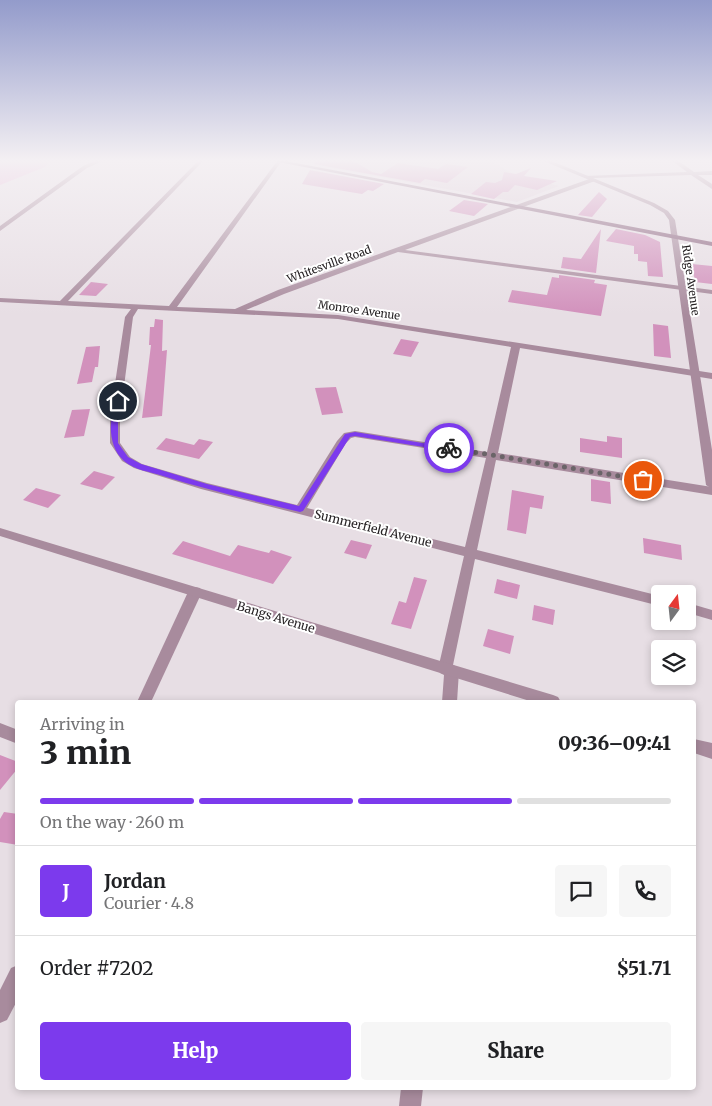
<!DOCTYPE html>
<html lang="en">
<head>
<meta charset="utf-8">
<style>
	:root { --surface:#fff; --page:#f6f6f6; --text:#202124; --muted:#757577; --line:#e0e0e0; --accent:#7c3aed }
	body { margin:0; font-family:Merriweather,serif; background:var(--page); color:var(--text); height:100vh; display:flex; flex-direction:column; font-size:19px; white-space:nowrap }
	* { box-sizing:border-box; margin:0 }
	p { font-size:16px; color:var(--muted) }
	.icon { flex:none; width:28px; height:28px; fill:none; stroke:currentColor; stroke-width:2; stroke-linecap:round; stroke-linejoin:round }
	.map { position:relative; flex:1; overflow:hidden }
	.side { position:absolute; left:15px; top:700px; width:681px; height:390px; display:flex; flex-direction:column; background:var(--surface); border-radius:5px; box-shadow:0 2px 8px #0003 }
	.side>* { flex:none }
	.needle { width:32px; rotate:15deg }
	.fabs { position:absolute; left:651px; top:585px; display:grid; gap:10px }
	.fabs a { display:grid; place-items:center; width:45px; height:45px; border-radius:5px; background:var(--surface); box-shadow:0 2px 8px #0003; font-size:25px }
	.pin { position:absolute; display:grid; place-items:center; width:42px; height:42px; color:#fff; margin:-21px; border:2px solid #fff; border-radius:50%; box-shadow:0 1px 5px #0007 }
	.courier { position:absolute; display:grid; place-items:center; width:50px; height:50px; margin:-25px; border:4px solid #7c3aed; border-radius:50%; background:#fff; color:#222; box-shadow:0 1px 6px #0007 }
	.head em { font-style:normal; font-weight:800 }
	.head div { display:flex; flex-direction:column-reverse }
	.head { display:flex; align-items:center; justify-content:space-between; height:85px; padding:0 25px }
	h1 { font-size:32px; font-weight:800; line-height:38px }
	.bar { display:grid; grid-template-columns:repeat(4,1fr); gap:8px 5px; align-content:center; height:60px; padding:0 25px }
	.bar i { height:6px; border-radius:4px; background:var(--line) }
	.bar .current { background:var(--accent) }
	.bar p { grid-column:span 4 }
	.line { display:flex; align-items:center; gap:12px; padding:0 25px; border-top:1px solid var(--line) }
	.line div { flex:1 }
	.round { display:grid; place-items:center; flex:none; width:52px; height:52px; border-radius:5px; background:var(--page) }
	.action { display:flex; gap:10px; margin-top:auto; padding:10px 25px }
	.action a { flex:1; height:58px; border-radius:5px; background:var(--accent); color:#fff; font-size:20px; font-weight:800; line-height:58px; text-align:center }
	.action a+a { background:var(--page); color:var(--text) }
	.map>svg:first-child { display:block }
	.built { fill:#deced8 }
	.green { fill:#eaadd5 }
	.building { fill:#d291bc }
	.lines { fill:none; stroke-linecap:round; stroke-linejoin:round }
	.minor { fill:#a88b9d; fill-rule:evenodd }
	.tertiary { fill:#a88b9d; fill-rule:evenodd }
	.secondary { fill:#8a627d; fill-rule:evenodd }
	.route { fill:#7c3aed }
	.done { stroke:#6a6468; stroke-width:5; stroke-dasharray:0 9 }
	.labels { text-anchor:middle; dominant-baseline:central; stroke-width:4; stroke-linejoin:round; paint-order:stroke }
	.far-street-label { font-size:11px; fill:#272325; stroke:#fff }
	.street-label { font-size:12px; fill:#272325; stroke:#fff }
</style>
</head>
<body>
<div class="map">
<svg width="712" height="1106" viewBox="0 0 712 1106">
	<rect width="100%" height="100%" fill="#e7dee4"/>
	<path class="built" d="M349,160H488L516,175L559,186L517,202L327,167Z"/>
	<path class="green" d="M0,160H51L45,167L0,185Z"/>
	<g class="building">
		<path d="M316,160H352L372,172L381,174L398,163L438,169L446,164L468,167L447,183L425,179L420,183L314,164Z"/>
		<path d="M531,168L524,176L557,181L537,190L515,185L508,192H503L494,199L471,194L486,182L495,183L502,180L504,172L516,174Z"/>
		<path d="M310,170L384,184L373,191L368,190L362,194L302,184Z"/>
		<path d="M599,192L607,199L592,217L578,215Z"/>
		<path d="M464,200L488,204L474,216L449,211Z"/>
		<path d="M601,229L596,273L561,268L563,257L581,259Z"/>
		<path d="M616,229L645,235L660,242L663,277L648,276L647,262L638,261V254H634V246L606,241Z"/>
		<path d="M692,264L712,266V284L695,282Z"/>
		<path d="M559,275L595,280L594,283L607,285L601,316L508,302L512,290L547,295L552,277L559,278Z"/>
		<path d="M91,282L108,284L96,296L79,295Z"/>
		<path d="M155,319L163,320L162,351L167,350L162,416L142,418L151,345H149L150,327H154Z"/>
		<path d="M653,324L668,326L671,358L654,356Z"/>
		<path d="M401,339L419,342L411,357L393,354Z"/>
		<path d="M100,346L98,367H95L92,382L77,384L86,347Z"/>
		<path d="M336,387L343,413L322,415L315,388Z"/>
		<path d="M90,409L84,436L64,438L72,410Z"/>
		<path d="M607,436L622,438V458L580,452V438L607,442Z"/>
		<path d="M166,438L194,445L199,439L213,442L199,459L156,449Z"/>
		<path d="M94,471L115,477L102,490L80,484Z"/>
		<path d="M591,479L610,482L611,504L591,501Z"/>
		<path d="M36,488L61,495L48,508L23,500Z"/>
		<path d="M512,490L544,496L542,509L530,507L526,534L507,530Z"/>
		<path d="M643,538L681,545L682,560L644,553Z"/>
		<path d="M351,540L372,545L366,559L344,553Z"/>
		<path d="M183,541L230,556L238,545L269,553L271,550L292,557L273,584L172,554Z"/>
		<path d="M414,577L427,580L411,629L391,624L399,601L406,603Z"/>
		<path d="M497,579L520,585L517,599L494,593Z"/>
		<path d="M534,605L555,610L553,625L532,620Z"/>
		<path d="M488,629L514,636L510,654L483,646Z"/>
		<path d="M0,755L18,762V768L0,790Z"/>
		<path d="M4,812L18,814V845L0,842V819Z"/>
	</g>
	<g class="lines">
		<g class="minor">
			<path d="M97,160H105L87,168L0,231V226L83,166Z"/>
			<path d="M199,160H204L68,301L169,306L278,160L281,162L177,307L235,309L278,290L592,178H584V176L687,172L671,160H677L694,172L712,171V175H698L712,184V189L691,175L593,178L595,181L405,250L712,290V294L398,252L284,294L246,310L338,315L712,373V379L520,348L498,453L712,487V495L496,460L477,550L660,596V606L475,559L453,665L457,667L459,671L457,702H442L444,675L440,673L438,669L464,556L201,489L134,468L122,461L110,443V417L125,317L131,309L0,302V298L60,301ZM138,309L338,319L511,347L487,452L355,431L344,433L337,441L297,505L207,483L142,464L130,457L120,443V417L133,317ZM355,437L486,458L465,547L307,508L346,443L351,438Z"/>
			<path d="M195,587L200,588L202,592L151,702H137L188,592L190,588Z"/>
			<path d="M688,603L712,610V620L688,613Z"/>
			<path d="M0,723L18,730V744L0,737Z"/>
			<path d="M18,965V999L7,1020L0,1023V990L11,968Z"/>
			<path d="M401,1088H423L421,1106H399Z"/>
		</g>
		<g class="tertiary">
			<path d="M541,160H549L654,203L668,211L675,220L712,450V489L706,485L669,220L664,213L650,205Z"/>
			<path d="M0,528L553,695L558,697L561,702H533L0,536Z"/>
			<path d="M694,739L712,743V759L694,753Z"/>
		</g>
		<path class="secondary" d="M268,160H280L712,242V246Z"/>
	</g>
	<linearGradient id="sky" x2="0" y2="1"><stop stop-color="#939bcb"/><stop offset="0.51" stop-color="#f4f0f3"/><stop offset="1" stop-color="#f4f0f3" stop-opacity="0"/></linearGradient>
	<rect width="712" height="315" fill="url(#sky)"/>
	<path class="route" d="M116,400L121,401L118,417V443L128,457L141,464L207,484L299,506L345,434L355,432L453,448L449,451L355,436L350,437L303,511L300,512C254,501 208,490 163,476C151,472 134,470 124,461C107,446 109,418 116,400Z"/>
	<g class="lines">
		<path class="done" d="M449,448L643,480"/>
	</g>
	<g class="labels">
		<g class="far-street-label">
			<text transform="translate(329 264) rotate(-20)">Whitesville Road</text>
			<text transform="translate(691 280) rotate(82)">Ridge Avenue</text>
			<text transform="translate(359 310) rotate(8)">Monroe Avenue</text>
		</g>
		<g class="street-label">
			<text transform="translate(373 528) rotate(14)">Summerfield Avenue</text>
			<text transform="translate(276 617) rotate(17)">Bangs Avenue</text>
		</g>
	</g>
</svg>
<div class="fabs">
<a><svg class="needle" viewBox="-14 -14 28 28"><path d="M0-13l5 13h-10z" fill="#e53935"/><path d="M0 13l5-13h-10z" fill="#757577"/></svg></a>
<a><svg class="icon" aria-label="layers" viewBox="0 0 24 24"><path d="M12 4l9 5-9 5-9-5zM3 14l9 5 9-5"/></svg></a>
</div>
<div class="pin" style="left:643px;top:480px;background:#ea580c"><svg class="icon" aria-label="bag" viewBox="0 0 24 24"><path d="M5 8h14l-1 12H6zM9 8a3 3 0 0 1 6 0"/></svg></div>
<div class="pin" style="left:118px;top:401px;background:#1f2937"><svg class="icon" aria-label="home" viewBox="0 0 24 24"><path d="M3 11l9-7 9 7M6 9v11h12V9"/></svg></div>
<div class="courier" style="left:449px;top:448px"><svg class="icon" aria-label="bike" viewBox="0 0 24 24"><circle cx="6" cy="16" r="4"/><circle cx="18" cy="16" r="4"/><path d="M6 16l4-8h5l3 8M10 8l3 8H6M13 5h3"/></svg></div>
<section class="side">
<div class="head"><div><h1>3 min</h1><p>Arriving in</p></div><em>09:36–09:41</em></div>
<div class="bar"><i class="current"></i><i class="current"></i><i class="current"></i><i></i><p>On the way · 260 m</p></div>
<div class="line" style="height:90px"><b class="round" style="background:var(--accent);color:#fff">J</b><div><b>Jordan</b><p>Courier · 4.8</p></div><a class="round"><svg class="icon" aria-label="chat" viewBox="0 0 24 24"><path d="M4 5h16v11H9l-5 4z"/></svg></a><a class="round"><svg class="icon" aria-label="phone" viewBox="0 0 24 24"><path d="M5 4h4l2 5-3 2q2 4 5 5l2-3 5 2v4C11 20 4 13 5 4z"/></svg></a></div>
<div class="line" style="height:65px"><div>Order #7202</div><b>$51.71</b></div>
<div class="action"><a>Help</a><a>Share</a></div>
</section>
</div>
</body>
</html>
